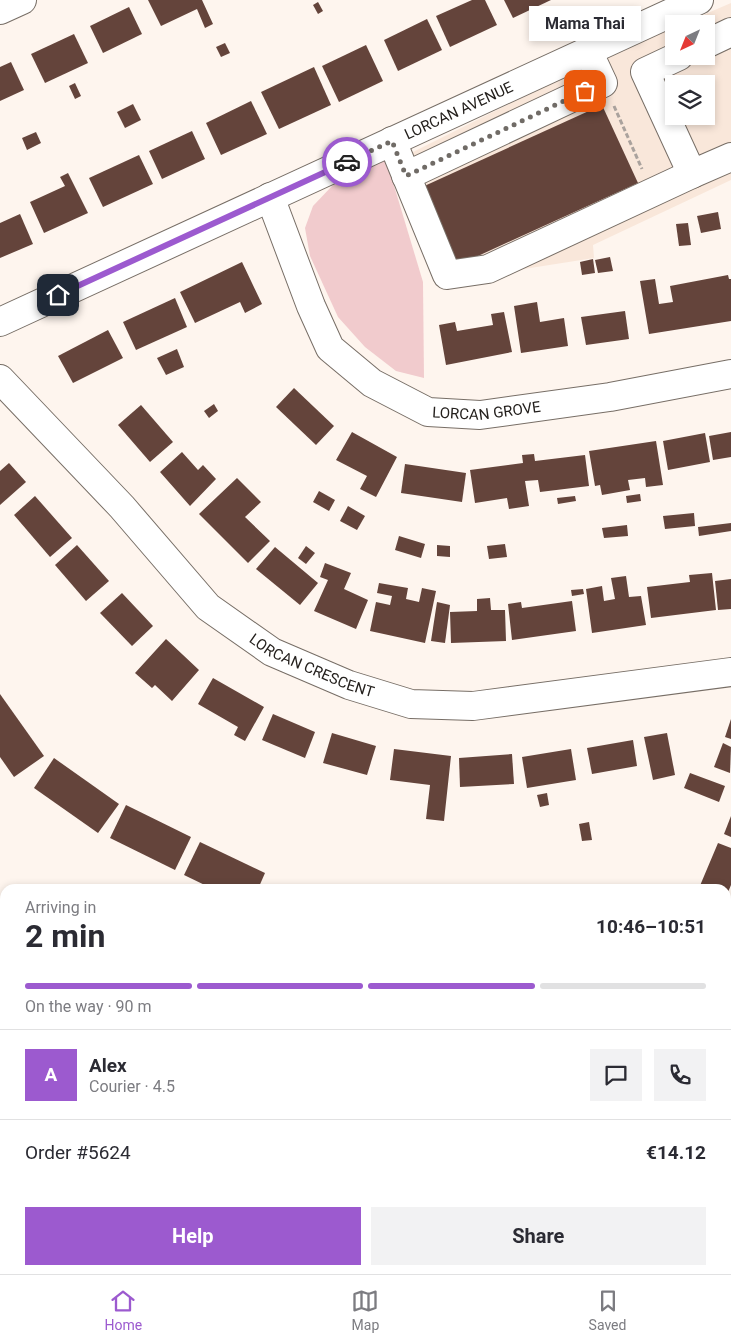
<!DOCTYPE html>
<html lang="en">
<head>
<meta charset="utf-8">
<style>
	:root { --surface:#fff; --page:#f2f2f3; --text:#2b2b33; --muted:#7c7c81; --line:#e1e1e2; --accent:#9c5acf }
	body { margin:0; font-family:Roboto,sans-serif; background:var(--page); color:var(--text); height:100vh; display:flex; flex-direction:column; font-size:19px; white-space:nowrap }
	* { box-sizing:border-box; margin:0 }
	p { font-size:16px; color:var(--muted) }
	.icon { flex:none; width:28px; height:28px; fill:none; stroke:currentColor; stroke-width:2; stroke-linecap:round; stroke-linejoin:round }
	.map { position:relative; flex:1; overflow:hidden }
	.drawer { position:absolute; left:0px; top:884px; width:731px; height:391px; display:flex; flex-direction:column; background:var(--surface); border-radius:15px 15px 0 0; box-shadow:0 2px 8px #0003 }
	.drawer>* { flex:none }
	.needle { width:32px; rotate:223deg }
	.buttons { position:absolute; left:665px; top:15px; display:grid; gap:10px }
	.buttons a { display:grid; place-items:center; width:50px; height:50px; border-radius:0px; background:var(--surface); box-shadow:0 2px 8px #0003; font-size:25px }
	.pin { position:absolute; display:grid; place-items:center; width:42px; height:42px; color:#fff; margin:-21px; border-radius:10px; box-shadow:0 2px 8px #0006 }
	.courier { position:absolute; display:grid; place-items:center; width:50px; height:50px; margin:-25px; border:4px solid #9c5acf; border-radius:50%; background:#fff; color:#222; box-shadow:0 1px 6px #0007 }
	.bubble { position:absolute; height:35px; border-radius:0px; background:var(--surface); box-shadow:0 2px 8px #0003; font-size:16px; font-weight:700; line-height:35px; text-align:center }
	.head em { font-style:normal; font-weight:700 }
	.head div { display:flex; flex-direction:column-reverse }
	.head { display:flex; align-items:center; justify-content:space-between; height:85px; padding:0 25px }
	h1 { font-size:32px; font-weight:700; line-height:38px }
	.bar { display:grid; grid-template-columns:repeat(4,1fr); gap:8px 5px; align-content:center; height:60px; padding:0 25px }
	.bar i { height:6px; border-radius:4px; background:var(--line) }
	.bar .selected { background:var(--accent) }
	.bar p { grid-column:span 4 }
	.line { display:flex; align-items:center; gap:12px; padding:0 25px; border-top:1px solid var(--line) }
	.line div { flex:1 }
	.round { display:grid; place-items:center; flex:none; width:52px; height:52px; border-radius:0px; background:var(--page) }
	.cta { display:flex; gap:10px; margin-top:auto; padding:10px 25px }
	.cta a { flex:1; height:58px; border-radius:0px; background:var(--accent); color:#fff; font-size:20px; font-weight:700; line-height:58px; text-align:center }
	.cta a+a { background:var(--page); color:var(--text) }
	.tabs { display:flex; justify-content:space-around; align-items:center; height:70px; border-top:1px solid var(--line); background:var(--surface); font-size:14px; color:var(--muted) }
	.tabs a { display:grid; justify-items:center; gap:2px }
	.tabs .selected { color:var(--accent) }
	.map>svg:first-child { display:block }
	.built { fill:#f9e7da; fill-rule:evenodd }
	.green { fill:#f1cbcd }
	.building { fill:#64443b }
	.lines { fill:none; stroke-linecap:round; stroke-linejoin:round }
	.minor-casing { stroke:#776e66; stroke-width:30 }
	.path { stroke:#aaa29d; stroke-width:3; stroke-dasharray:5 2.5; stroke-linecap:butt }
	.minor { stroke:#fff; stroke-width:28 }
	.done { stroke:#706b66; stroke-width:5; stroke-dasharray:0 9 }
	.route { stroke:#9c5acf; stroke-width:6 }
	.labels { text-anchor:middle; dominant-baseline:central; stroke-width:5; stroke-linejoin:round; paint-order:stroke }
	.street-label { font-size:15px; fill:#24201d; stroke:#fff }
</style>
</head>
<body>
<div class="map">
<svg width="731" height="1274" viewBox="0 0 731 1274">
	<rect width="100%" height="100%" fill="#fef5ee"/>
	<path class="built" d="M731,3V180L593,245L594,258L435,283L395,161L607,55L674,27V56H706V24H682ZM674,84H706V116H674Z"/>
	<g class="green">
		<path d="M386,159L423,282L424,378L396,371L365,347L338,317L310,256L305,228L313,206L333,185Z"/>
		<path d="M0,1235L5,1238V1270H70L78,1274H0Z"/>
	</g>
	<g class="building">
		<path d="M148,0H202L213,24L205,28L197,9L161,26Z"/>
		<path d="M472,0H485L497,25L450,47L436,16Z"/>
		<path d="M504,0H551L513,18Z"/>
		<path d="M318,2L323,11L318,14L313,5Z"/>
		<path d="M129,7L142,34L103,53L90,26Z"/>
		<path d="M427,19L442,50L398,71L384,40Z"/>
		<path d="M74,34L88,63L45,83L31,54Z"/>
		<path d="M225,43L230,53L221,57L216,47Z"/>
		<path d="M366,45L383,81L339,102L322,66Z"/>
		<path d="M11,62L24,90L0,101V67Z"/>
		<path d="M314,67L331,105L279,129L261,92Z"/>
		<path d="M75,83L81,96L75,99L69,86Z"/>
		<path d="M251,101L267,134L221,155L206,123Z"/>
		<path d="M133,104L141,120L125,128L117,112Z"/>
		<path d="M602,105L638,183L456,266L420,188Z"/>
		<path d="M192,131L205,159L162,179L149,151Z"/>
		<path d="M36,132L41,143L27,150L22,138Z"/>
		<path d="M139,155L153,184L103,207L89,178Z"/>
		<path d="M68,173L88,213L44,233L30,202L65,186L60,177Z"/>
		<path d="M718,212L721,229L701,233L697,216Z"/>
		<path d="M20,214L33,244L0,258V223Z"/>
		<path d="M688,223L691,245L679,246L676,224Z"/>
		<path d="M610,257L613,271L598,273L595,260Z"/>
		<path d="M593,259L595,273L582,275L580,262Z"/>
		<path d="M242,262L262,304L245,313L240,302L195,323L180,292Z"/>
		<path d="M728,275L729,279H731V321L649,334L640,281L655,279L659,304L673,302L670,286Z"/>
		<path d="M175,298L187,327L136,350L123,322Z"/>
		<path d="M537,302L540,322L564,318L568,346L521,353L514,306Z"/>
		<path d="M625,311L629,339L586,345L581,317Z"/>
		<path d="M504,312L512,352L446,365L439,325L455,322L457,331L493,325L491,314Z"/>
		<path d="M108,330L123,358L73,383L58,356Z"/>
		<path d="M177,349L184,367L166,375L157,358Z"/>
		<path d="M294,388L334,426L316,445L276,407Z"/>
		<path d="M214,404L218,411L209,418L204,411Z"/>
		<path d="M141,405L173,442L150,462L118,425Z"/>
		<path d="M352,432L397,457L376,497L360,489L367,476L336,460Z"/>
		<path d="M731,432V457L713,460L709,436Z"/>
		<path d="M705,433L710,462L668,470L663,441Z"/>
		<path d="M656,441L663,485L646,487L645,478L628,480L630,490L602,495L600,485L595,486L589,451Z"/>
		<path d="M182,452L198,470L203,465L216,479L190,506L160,472Z"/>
		<path d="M534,454L535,461L585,455L589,486L540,492L538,480L525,481L529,506L509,509L507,498L475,503L470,470L523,463L522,455Z"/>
		<path d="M9,463L26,482L0,505V471Z"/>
		<path d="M405,464L466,473L462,502L401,493Z"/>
		<path d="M237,478L261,502L245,517L270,541L248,563L199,514Z"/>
		<path d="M319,491L335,500L329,511L313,502Z"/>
		<path d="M640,494L641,501L627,503L626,496Z"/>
		<path d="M35,496L72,538L50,557L14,515Z"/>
		<path d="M575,496L576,501L558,504L557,498Z"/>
		<path d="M348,506L365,516L357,530L340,521Z"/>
		<path d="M694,513L695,526L665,529L663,516Z"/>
		<path d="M731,523V531L699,536L698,527Z"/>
		<path d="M627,525L628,536L604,538L602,528Z"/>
		<path d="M399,536L425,544L421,558L395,550Z"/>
		<path d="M505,544L507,557L489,559L487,546Z"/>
		<path d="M77,545L109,581L86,601L55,565Z"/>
		<path d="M437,545L450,546V557L437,556Z"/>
		<path d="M306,546L315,553L306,564L298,558Z"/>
		<path d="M275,547L318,583L300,605L256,569Z"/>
		<path d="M325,563L351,573L344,589L368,600L356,629L314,611L328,580L320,577Z"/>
		<path d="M712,573L716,610L651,618L647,587L690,582L689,575Z"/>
		<path d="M626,576L629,597L641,596L646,625L592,633L586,589L602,586L604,601L615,599L611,578Z"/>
		<path d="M731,579V609L718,610L715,581Z"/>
		<path d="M379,583L408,588L406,599L419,602L422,588L436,591L425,643L370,631L376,602L390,605L392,596L377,593Z"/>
		<path d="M583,589L584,594L572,596L571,590Z"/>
		<path d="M122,593L153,626L132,646L100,613Z"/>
		<path d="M490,598L491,610H505L506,641L451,643L450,612L477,611V599Z"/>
		<path d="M572,601L576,631L512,640L508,604L521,602L522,608Z"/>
		<path d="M437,602L450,605L445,643L431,641Z"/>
		<path d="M166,639L199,670L172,701L155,685L152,688L135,673Z"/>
		<path d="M213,678L264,707L245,741L234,735L238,727L198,704Z"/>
		<path d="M0,694L44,756L14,777L0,757Z"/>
		<path d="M273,714L315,732L305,758L262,740Z"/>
		<path d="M731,719V739L725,737Z"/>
		<path d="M332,733L376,746L367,775L323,763Z"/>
		<path d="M667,733L675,775L653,780L644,737Z"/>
		<path d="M633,740L637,766L592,774L587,748Z"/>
		<path d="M723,743L731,747L730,773L714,767Z"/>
		<path d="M394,749L451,756L444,821L426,819L430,785L390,780Z"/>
		<path d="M571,749L576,780L527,788L522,757Z"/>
		<path d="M512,754L514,784L460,787L459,758Z"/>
		<path d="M54,758L119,804L98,833L34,788Z"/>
		<path d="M690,773L725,786L719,802L684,788Z"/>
		<path d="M547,793L549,805L540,807L537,795Z"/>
		<path d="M126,805L191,837L175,870L110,838Z"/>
		<path d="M731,816V837L724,834Z"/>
		<path d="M589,822L592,840L582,841L579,824Z"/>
		<path d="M200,842L265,873L258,889H213L184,875Z"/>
		<path d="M718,843L731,848V885L726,897V889L699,888Z"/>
	</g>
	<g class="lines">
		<defs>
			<g id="minor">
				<path d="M0,10L22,0"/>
				<path d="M706,44L731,32"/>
				<path d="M679,56L645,72L692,174L731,157"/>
				<path d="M392,141L447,275L488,269L692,174"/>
				<path d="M406,176L603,83L588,51"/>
				<path id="s1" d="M270,197L311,306L330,348L372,383L428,412L480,415L610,397L731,374"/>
				<path id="s2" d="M0,322L699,0"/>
				<path id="s3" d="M0,379L122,507L208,607L272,652L349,685L411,704L473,706L731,672"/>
				<path d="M730,1037L731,1034"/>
				<path d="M702,1270L705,1274"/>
				<path d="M581,1274L587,1270"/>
			</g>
		</defs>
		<use href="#minor" class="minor-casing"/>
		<g class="path">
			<path d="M614,106L642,169"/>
			<path d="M0,1262L5,1265"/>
			<path d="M13,1270L20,1274"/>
			<path d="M154,1274L156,1270"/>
		</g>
		<use href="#minor" class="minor"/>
	</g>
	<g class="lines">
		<path class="done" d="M347,162L392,141L406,176L585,91"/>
		<path class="route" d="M58,295L347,162"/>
	</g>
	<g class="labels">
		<g class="street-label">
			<text stroke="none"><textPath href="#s2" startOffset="505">LORCAN AVENUE</textPath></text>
			<text stroke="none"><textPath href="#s1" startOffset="339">LORCAN GROVE</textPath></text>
			<text stroke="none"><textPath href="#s3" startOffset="429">LORCAN CRESCENT</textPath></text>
		</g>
	</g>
</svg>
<div class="buttons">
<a><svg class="needle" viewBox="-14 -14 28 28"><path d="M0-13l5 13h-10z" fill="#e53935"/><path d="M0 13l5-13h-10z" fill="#7c7c81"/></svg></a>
<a><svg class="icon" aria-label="layers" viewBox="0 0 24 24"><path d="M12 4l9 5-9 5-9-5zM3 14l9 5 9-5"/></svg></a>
</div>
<div class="pin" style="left:585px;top:91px;background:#ea580c"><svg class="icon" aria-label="bag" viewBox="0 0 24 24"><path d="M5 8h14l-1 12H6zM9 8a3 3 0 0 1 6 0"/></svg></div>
<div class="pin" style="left:58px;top:295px;background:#1f2937"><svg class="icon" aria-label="home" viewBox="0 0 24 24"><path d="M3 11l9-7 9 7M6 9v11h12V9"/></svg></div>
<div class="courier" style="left:347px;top:162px"><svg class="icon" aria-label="car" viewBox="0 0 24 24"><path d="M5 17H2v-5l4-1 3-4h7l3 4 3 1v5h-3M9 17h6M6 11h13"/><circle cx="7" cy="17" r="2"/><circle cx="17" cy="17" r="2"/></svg></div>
<div class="bubble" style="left:529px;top:6px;width:112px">Mama Thai</div>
<section class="drawer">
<div class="head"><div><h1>2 min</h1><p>Arriving in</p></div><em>10:46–10:51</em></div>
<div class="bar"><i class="selected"></i><i class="selected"></i><i class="selected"></i><i></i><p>On the way · 90 m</p></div>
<div class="line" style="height:90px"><b class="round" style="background:var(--accent);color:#fff">A</b><div><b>Alex</b><p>Courier · 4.5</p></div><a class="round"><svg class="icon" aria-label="chat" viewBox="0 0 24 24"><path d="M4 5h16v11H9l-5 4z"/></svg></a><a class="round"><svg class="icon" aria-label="phone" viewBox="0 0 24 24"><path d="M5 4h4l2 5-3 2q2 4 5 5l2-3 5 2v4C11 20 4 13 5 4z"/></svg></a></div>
<div class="line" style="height:65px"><div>Order #5624</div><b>€14.12</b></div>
<div class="cta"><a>Help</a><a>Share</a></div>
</section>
</div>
<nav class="tabs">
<a class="selected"><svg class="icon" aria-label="home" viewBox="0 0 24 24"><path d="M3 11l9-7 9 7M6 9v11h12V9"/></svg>Home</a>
<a><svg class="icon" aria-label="map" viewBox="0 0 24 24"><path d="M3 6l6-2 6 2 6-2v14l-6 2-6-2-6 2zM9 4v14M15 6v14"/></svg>Map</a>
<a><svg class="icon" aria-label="saved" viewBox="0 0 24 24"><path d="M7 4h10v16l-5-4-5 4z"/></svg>Saved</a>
</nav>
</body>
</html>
